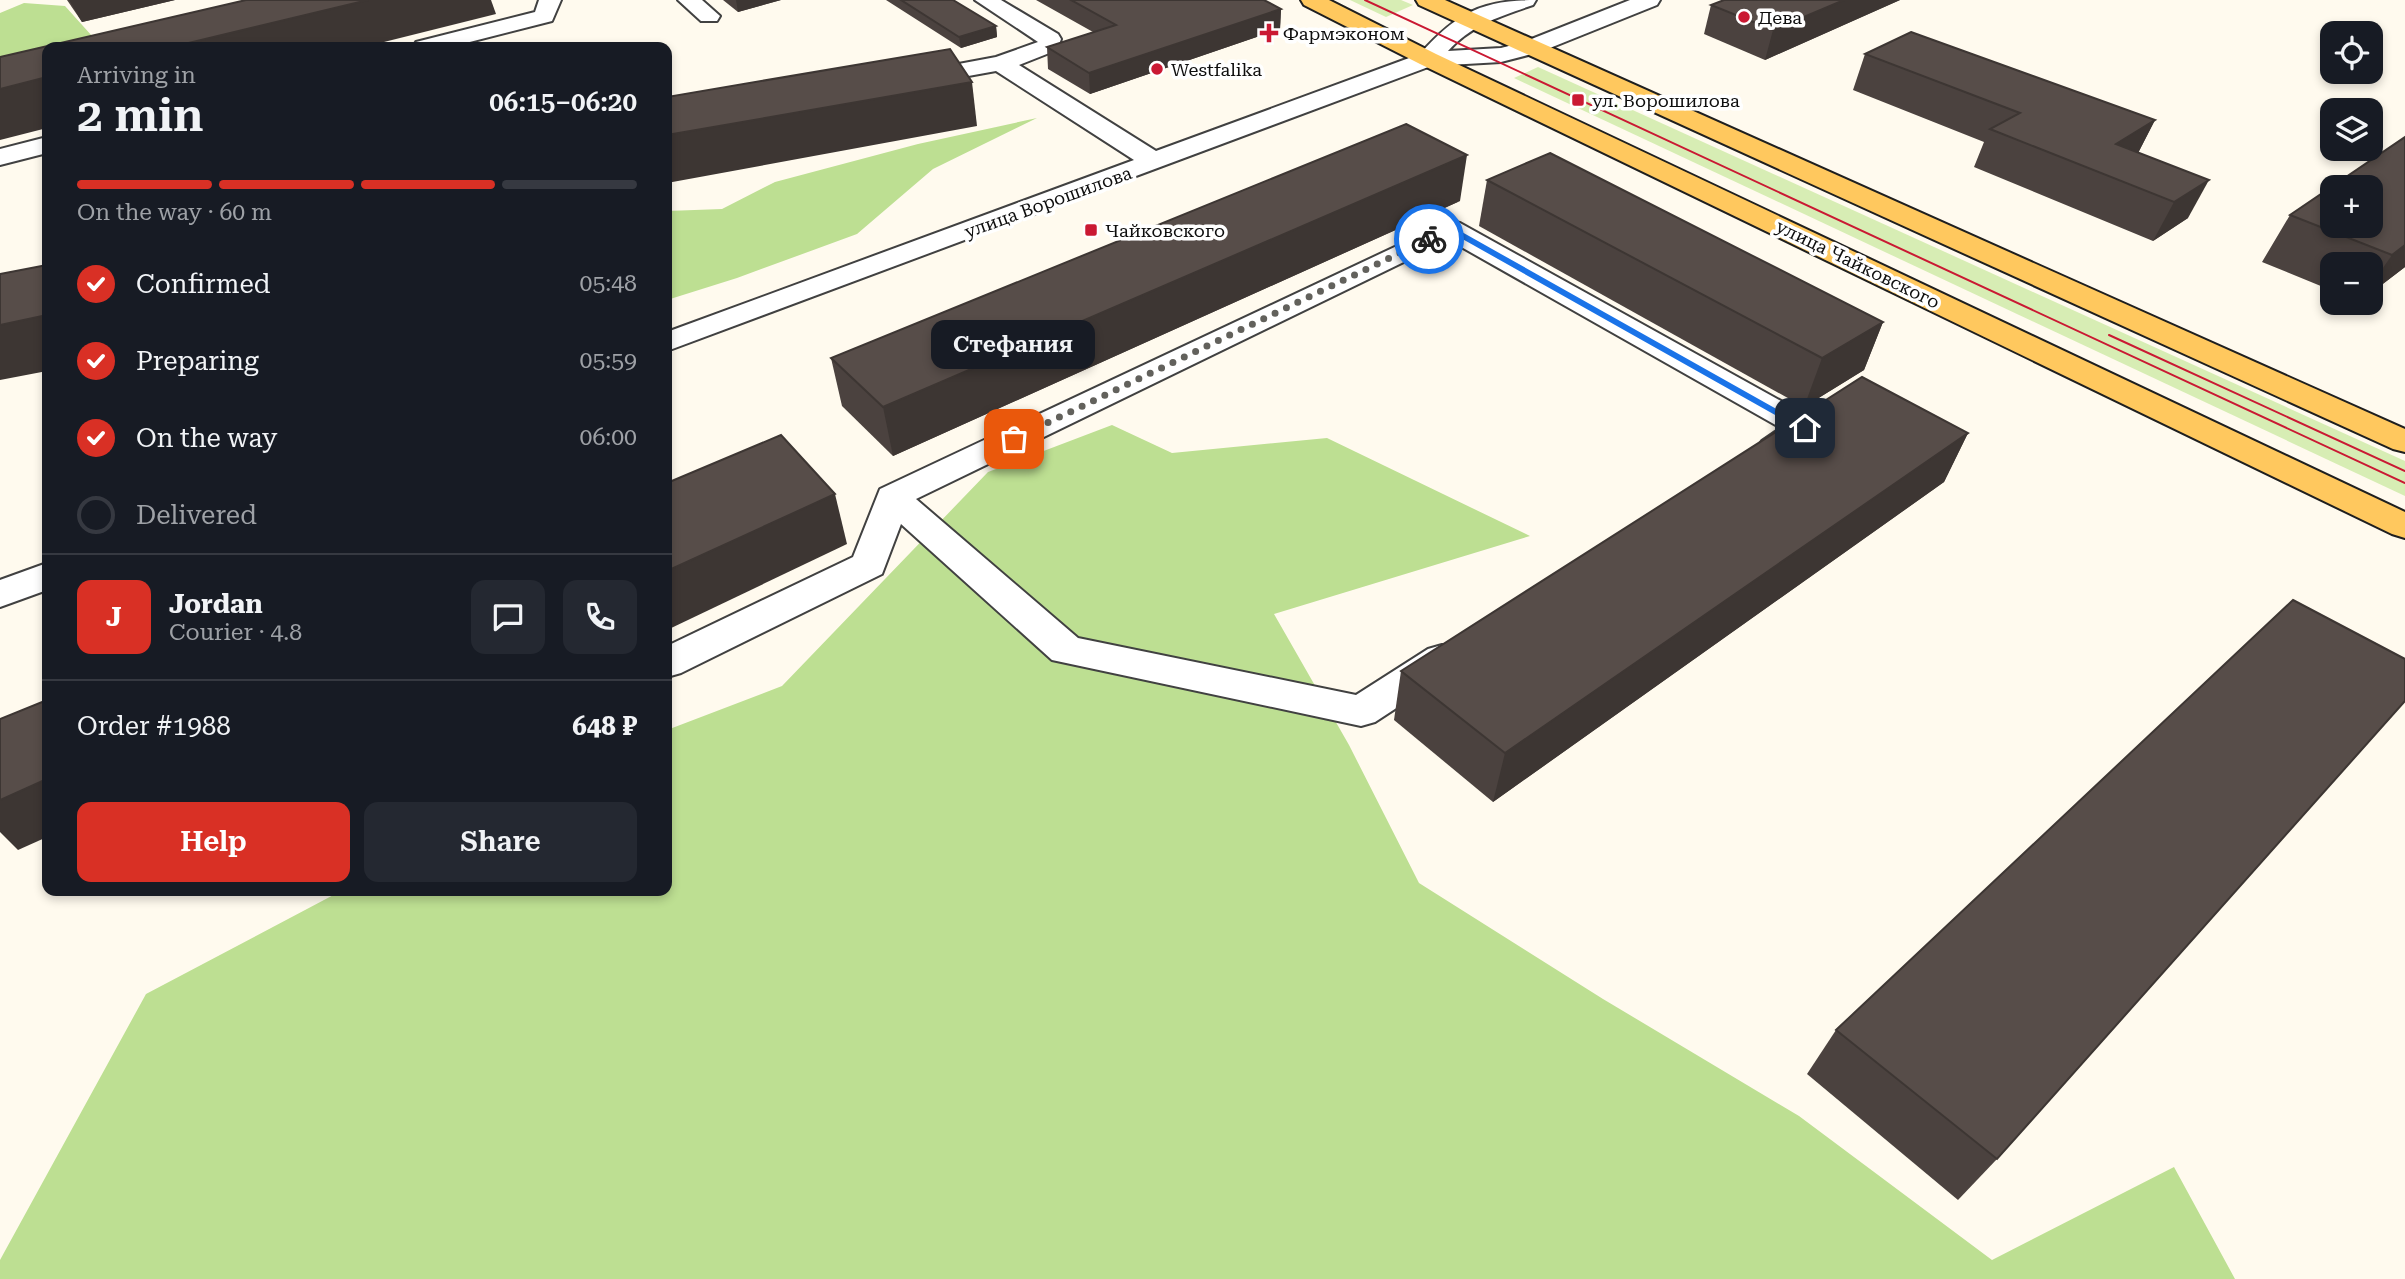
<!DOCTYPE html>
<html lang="en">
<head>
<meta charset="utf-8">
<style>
	:root { --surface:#171b24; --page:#242831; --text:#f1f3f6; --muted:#9ea1a6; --line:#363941; --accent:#d93025 }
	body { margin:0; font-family:"Roboto Serif",serif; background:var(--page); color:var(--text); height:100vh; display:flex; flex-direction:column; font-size:26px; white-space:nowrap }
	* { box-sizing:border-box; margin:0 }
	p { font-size:23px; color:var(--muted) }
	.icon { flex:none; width:38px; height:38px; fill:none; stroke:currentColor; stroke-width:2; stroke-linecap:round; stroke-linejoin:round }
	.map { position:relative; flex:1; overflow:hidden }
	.side { position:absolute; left:42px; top:42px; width:630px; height:854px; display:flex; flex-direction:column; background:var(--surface); border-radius:14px; box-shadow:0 4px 10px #0003 }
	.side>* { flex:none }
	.controls { position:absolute; left:2320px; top:21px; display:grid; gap:14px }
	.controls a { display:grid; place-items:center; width:63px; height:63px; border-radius:14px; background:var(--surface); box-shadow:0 4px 10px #0003; font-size:35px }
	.pin { position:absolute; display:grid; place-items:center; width:60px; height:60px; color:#fff; margin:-30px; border-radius:14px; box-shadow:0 4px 10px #0006 }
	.courier { position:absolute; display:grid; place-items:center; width:70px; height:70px; margin:-35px; border:5px solid #1a73e8; border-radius:50%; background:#fff; color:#222; box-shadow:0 2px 9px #0007 }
	.bubble { position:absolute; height:49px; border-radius:14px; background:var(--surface); box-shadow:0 4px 10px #0003; font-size:23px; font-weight:600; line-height:49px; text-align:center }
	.head em { font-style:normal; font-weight:600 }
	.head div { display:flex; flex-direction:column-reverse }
	.head { display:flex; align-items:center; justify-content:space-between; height:119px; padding:0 35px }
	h1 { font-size:46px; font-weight:600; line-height:52px }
	.bar { display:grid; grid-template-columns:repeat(4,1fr); gap:10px 7px; align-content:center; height:84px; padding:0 35px }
	.bar i { height:9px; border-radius:5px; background:var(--line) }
	.bar .on { background:var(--accent) }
	.bar p { grid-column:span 4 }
	.line { display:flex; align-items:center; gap:18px; padding:0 35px; border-top:2px solid var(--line) }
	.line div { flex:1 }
	.round { display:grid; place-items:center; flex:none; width:74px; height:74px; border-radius:14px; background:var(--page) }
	ol { padding:0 35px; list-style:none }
	li { display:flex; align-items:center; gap:21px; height:77px }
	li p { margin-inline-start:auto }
	li .icon { padding:7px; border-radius:50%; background:var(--accent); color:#fff; stroke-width:4 }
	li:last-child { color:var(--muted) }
	li i { width:38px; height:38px; border:4px solid var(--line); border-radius:50% }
	.primary-button { display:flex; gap:14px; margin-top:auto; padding:14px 35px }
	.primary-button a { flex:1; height:80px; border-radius:14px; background:var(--accent); color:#fff; font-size:28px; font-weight:600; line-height:80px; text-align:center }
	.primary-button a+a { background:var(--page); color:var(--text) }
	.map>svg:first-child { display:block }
	.green { fill:#d7edb4 }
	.forest { fill:#bddf92 }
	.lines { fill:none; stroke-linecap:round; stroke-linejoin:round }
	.minor-casing { stroke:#414141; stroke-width:4 }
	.major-casing { stroke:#1f1f1f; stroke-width:4 }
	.minor { fill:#fff; fill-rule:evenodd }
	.major { fill:#ffc85e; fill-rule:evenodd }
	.tram { stroke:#ca1933; stroke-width:2 }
	.wall { fill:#4b423f }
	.shaded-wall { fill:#3d3633 }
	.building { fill:#574d49; stroke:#3d3633; stroke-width:2; fill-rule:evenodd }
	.route { fill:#1a73e8 }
	.done { stroke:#62615c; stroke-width:7; stroke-dasharray:0 12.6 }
	.poi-dot { fill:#ca1933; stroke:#fff; stroke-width:2.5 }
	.labels { text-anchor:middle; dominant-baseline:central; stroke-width:7; stroke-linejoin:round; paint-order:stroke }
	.far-poi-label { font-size:18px; fill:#0e0e0e; stroke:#fff; text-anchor:start }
	.far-street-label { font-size:18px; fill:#0e0e0e; stroke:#fff }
</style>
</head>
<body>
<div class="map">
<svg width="2405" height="1279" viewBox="0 0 2405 1279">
	<rect width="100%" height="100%" fill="#fffaee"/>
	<g class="green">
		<path d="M1350,0H1401L1413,5L1386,17Z"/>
		<path d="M1538,67L2405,461V496L1514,78Z"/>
	</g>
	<g class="forest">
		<path d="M24,3L65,6L92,36L66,47H47L0,70V13Z"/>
		<path d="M1037,118L933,169L857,234L737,278L667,300V211L722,209L775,182L918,144Z"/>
		<path d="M1112,425L1172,453L1327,438L1530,536L1274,614L1349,745L1419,883L1603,999L1799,1116L1992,1260L2174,1167L2235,1279H0V1260L146,994L341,891H667V730L782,686L988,472Z"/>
	</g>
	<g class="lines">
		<defs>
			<g id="minor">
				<path d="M539,0H561L552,21L450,47H413L416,42L535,12Z"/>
				<path d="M678,0H702L720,16L717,21H701Z"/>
				<path d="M975,0H1001L1058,34L1061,39L1057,50L1019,65L1156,151L1420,54C1456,14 1480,0 1536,0L1533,5C1501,16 1471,25 1448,51L1501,48L1524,42L1630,0H1660L1657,5L1540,52L1501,62L1431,66L667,351V332L1134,160L996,71L913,86L905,84L901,79L905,74L996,57L1038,42Z"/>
				<path d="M47,137V153L0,165V149Z"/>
				<path d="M1450,221L1460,223L1817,421L1821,428C1809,446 1783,461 1762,455L1757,448L1762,441L1781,428L1449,240L916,499L1078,638L1356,695L1428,649L1442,645L1456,649L1462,659L1456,669L1375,722L1361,726L1052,660L901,524L882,574L681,673L667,677V646L853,557L880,489Z"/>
				<path d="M47,563V590L0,607V580Z"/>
			</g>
			<g id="major">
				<path d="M1301,0H1329L1436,54L2405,512V538L2392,534L1420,64L1304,5Z"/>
				<path d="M1416,0H1445L2405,429V452L2393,449L1419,5Z"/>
			</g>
		</defs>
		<use href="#minor" class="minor-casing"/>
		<use href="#major" class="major-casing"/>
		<use href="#minor" class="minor"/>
		<use href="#major" class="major"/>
		<g class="tram">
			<path d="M1365,0L2405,483"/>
			<path d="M2109,335L2405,471"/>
		</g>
	</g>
	<g class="wall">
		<path d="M67,0H175L82,22Z"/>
		<path d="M723,0H781L738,12Z"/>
		<path d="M886,0H953L996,26L997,37L961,48Z"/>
		<path d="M1036,0H1264L1281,9L1280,29L1090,94L1048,69L1047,47L1093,32Z"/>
		<path d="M1724,0H1900L1765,60L1704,34L1711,5Z"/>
		<path d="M1865,54L2155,120L2138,153L2188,218L2153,241L1974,167L1984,142L1853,90Z"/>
		<path d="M2405,137V267L2371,293V264H2333V291L2262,262L2290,215Z"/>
		<path d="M1487,180L1883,322L1864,370L1804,407L1479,226Z"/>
		<path d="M1460,201L893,456L842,406L831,358Z"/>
		<path d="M1968,433L1944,482L1493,802L1394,720L1401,671Z"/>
		<path d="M1836,1030L1997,1159L1958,1200L1807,1074Z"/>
	</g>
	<g class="shaded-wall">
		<path d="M69,0H175L82,22Z"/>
		<path d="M368,0H491L496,14L364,47H172Z"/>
		<path d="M736,0H781L738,12Z"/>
		<path d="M1844,0H1900L1765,60L1773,30Z"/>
		<path d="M1281,9L1280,29L1090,94L1089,73Z"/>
		<path d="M996,26L997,37L961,48L959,37Z"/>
		<path d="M47,77V128L0,140V89Z"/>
		<path d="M972,82L977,126L667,183V135Z"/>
		<path d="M2155,120L2136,157L2116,144Z"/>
		<path d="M1467,155L1460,201L893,456L883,407Z"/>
		<path d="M2209,180L2188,218L2153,241L2174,202Z"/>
		<path d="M2405,245V267L2371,293V285L2392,255Z"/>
		<path d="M47,315V371L0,380V325Z"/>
		<path d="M1883,322L1864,370L1804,407L1822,358Z"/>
		<path d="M1968,433L1944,482L1493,802L1505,753Z"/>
		<path d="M835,494L847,544L667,630V571Z"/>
		<path d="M47,779V837L18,850L0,832V800Z"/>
	</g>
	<g class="building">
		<path d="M246,0H368L172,47H47V77L0,89V57Z"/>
		<path d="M901,0H953L996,26L959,37Z"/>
		<path d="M1071,0H1264L1281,9L1089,73L1047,47L1116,25Z"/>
		<path d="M1724,0H1844L1773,30L1711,5Z"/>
		<path d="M1911,32L2155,120L2116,144L2209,180L2174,202L1990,129L2020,113L1865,54Z"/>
		<path d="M950,49L972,82L667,135V97Z"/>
		<path d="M1406,124L1467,155L883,407L831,358Z"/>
		<path d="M2405,137V245L2392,255L2290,215ZM2333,187H2371V226H2333Z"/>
		<path d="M1550,153L1883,322L1822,358L1487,180Z"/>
		<path d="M47,265V315L0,325V274Z"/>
		<path d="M1862,377L1968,433L1505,753L1401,671Z"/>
		<path d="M781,435L835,494L667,571V483Z"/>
		<path d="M2293,600L2405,659V701L1997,1159L1836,1030Z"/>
		<path d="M47,700V779L0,800V719Z"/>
	</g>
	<path class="route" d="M1447,227H1453L1810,428L1802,430L1450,232L1432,241L1425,239Z"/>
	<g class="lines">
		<path class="done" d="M1014,439L1429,239"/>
	</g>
	<g class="poi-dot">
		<circle cx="1744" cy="17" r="7"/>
		<path d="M1265.5 22.5h7v7h7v7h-7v7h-7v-7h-7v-7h7z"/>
		<circle cx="1157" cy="69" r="7"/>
		<rect x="1571" y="93" width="14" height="14" rx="3.5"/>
		<rect x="1084" y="223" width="14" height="14" rx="3.5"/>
	</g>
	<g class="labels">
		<g class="far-poi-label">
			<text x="1758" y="17">Дева</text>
			<text x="1283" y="33">Фармэконом</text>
			<text x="1171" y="69">Westfalika</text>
			<text x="1592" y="100">ул. Ворошилова</text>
			<text x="1105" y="230">Чайковского</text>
		</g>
		<g class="far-street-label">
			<text transform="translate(1048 202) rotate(-20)">улица Ворошилова</text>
			<text transform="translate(1858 264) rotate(26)">улица Чайковского</text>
		</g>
	</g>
</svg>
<div class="controls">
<a><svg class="icon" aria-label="locate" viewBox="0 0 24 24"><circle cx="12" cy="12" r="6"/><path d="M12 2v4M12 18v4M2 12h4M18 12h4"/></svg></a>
<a><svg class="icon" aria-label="layers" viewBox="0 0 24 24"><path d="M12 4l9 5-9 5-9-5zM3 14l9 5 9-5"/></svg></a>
<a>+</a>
<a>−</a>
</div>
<div class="pin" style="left:1014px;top:439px;background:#ea580c"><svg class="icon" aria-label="bag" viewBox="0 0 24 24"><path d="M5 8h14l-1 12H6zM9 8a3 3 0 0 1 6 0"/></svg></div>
<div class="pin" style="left:1805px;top:428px;background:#1f2937"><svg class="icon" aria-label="home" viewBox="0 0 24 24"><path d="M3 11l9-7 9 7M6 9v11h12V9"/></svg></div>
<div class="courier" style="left:1429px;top:239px"><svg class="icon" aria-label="bike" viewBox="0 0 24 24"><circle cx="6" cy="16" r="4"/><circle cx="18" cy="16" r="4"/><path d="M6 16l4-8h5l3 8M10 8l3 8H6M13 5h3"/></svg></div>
<div class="bubble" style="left:931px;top:320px;width:164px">Стефания</div>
<section class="side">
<div class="head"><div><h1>2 min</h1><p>Arriving in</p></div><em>06:15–06:20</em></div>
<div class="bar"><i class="on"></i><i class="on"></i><i class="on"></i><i></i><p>On the way · 60 m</p></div>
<ol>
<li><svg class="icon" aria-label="check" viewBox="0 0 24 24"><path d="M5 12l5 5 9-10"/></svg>Confirmed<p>05:48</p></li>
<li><svg class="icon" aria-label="check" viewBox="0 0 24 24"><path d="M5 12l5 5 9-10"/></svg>Preparing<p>05:59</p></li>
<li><svg class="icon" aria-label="check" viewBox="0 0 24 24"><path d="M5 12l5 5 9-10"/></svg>On the way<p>06:00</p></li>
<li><i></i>Delivered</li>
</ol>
<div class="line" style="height:126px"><b class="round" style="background:var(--accent);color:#fff">J</b><div><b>Jordan</b><p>Courier · 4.8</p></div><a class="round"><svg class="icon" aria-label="chat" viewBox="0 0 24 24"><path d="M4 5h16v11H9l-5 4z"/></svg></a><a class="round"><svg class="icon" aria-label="phone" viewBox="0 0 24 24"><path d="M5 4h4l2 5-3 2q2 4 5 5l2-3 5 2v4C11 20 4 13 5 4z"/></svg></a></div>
<div class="line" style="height:91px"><div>Order #1988</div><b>648 ₽</b></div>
<div class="primary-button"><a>Help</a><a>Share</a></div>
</section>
</div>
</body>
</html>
